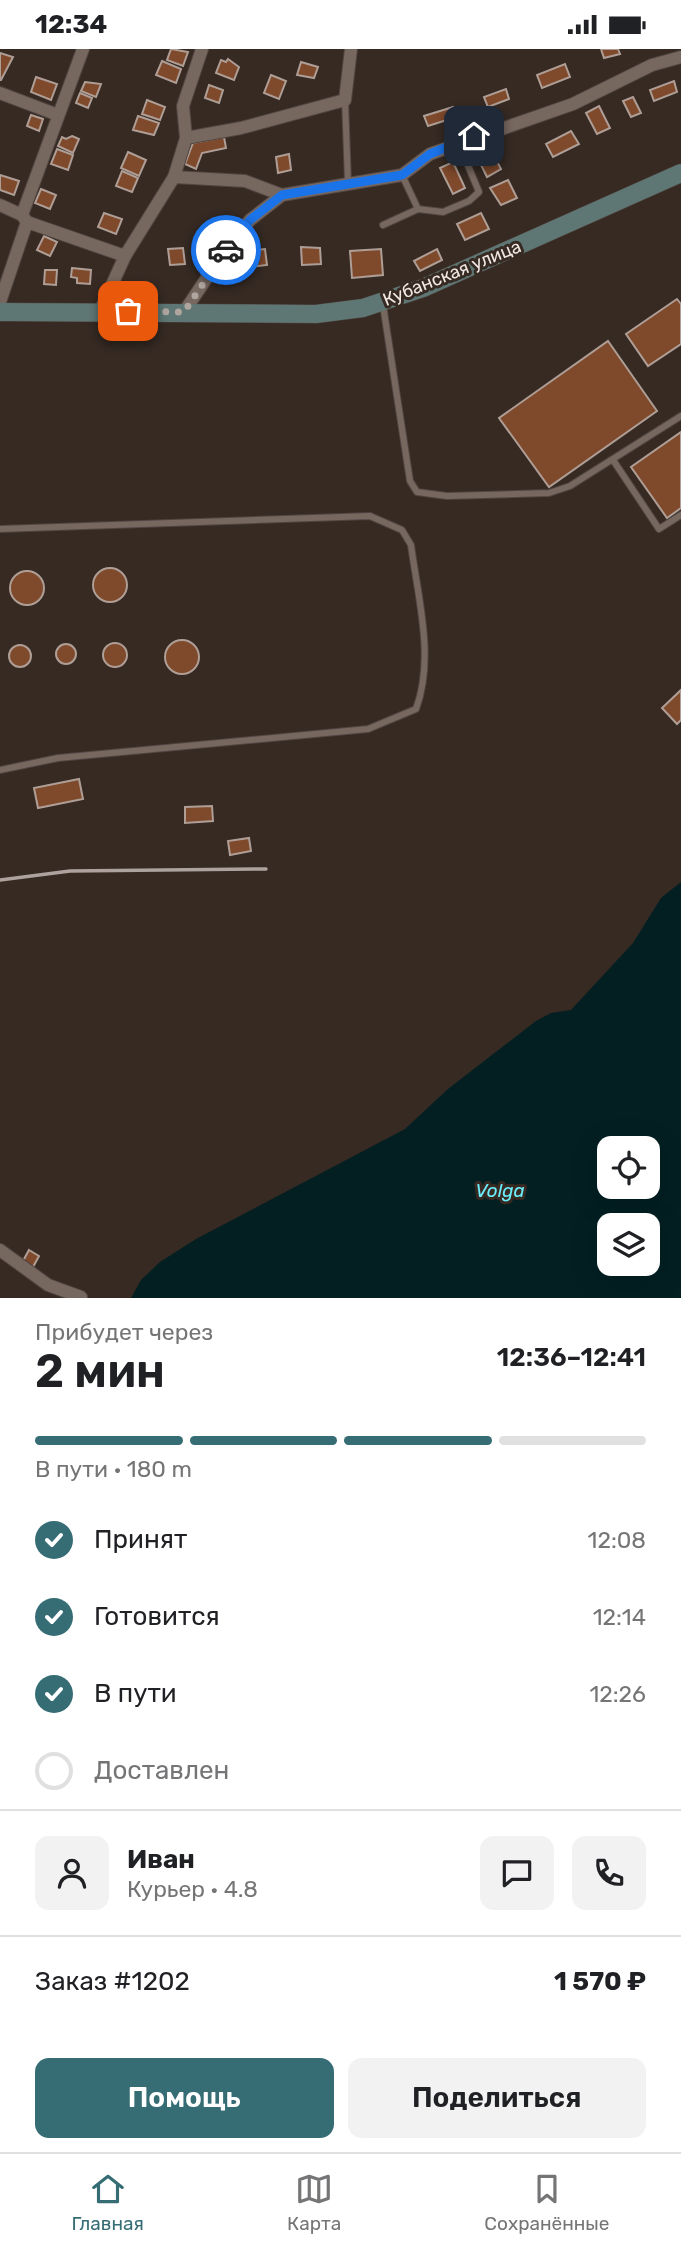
<!DOCTYPE html>
<html lang="ru">
<head>
<meta charset="utf-8">
<style>
	:root { --surface:#fff; --page:#f2f2f2; --text:#202124; --muted:#757577; --line:#e0e0e0; --accent:#366d75 }
	body { margin:0; font-family:Rubik,sans-serif; background:var(--page); color:var(--text); height:100vh; display:flex; flex-direction:column; font-size:26px; white-space:nowrap }
	* { box-sizing:border-box; margin:0 }
	p { font-size:23px; color:var(--muted) }
	.icon { flex:none; width:38px; height:38px; fill:none; stroke:currentColor; stroke-width:2; stroke-linecap:round; stroke-linejoin:round }
	.map { position:relative; height:1249px; overflow:hidden }
	.drawer { display:flex; flex-direction:column; background:var(--surface); flex:1 }
	.drawer>* { flex:none }
	.buttons { position:absolute; left:597px; top:1087px; display:grid; gap:14px }
	.buttons a { display:grid; place-items:center; width:63px; height:63px; border-radius:14px; background:var(--surface); box-shadow:0 7px 28px #0002; font-size:35px }
	.pin { position:absolute; display:grid; place-items:center; width:60px; height:60px; color:#fff; margin:-30px; border-radius:14px; box-shadow:0 4px 10px #0006 }
	.courier { position:absolute; display:grid; place-items:center; width:70px; height:70px; margin:-35px; border:5px solid #1a73e8; border-radius:50%; background:#fff; color:#222; box-shadow:0 2px 9px #0007 }
	.summary em { font-style:normal; font-weight:600 }
	.summary div { display:flex; flex-direction:column-reverse }
	.summary { display:flex; align-items:center; justify-content:space-between; height:119px; padding:0 35px }
	h1 { font-size:46px; font-weight:600; line-height:52px }
	.bar { display:grid; grid-template-columns:repeat(4,1fr); gap:10px 7px; align-content:center; height:84px; padding:0 35px }
	.bar i { height:9px; border-radius:5px; background:var(--line) }
	.bar .active { background:var(--accent) }
	.bar p { grid-column:span 4 }
	.line { display:flex; align-items:center; gap:18px; padding:0 35px; border-top:2px solid var(--line) }
	.line div { flex:1 }
	.round { display:grid; place-items:center; flex:none; width:74px; height:74px; border-radius:14px; background:var(--page) }
	ol { padding:0 35px; list-style:none }
	li { display:flex; align-items:center; gap:21px; height:77px }
	li p { margin-inline-start:auto }
	li .icon { padding:7px; border-radius:50%; background:var(--accent); color:#fff; stroke-width:4 }
	li:last-child { color:var(--muted) }
	li i { width:38px; height:38px; border:4px solid var(--line); border-radius:50% }
	.primary-button { display:flex; gap:14px; margin-top:auto; padding:14px 35px }
	.primary-button a { flex:1; height:80px; border-radius:14px; background:var(--accent); color:#fff; font-size:28px; font-weight:600; line-height:80px; text-align:center }
	.primary-button a+a { background:var(--page); color:var(--text) }
	.status { display:flex; justify-content:space-between; align-items:center; height:49px; padding:0 35px; background:var(--surface); direction:ltr }
	.status svg { height:19px; fill:currentColor }
	.dock { display:flex; justify-content:space-around; align-items:center; height:98px; border-top:2px solid var(--line); background:var(--surface); font-size:19px; color:var(--muted) }
	.dock a { display:grid; justify-items:center; gap:4px }
	.dock .active { color:var(--accent) }
	.map>svg:first-child { display:block }
	.water { fill:#031f22; fill-rule:evenodd }
	.building { fill:#7f492b; stroke:#ae9e96; stroke-width:2 }
	.lines { fill:none; stroke-linecap:round; stroke-linejoin:round }
	.lane-casing { stroke:#514540; stroke-width:8 }
	.street-casing { stroke:#514540; stroke-width:14 }
	.secondary-casing { stroke:#514540; stroke-width:19 }
	.lane { stroke:#76675f; stroke-width:6 }
	.street { stroke:#76675f; stroke-width:12 }
	.secondary { stroke:#5e7774; stroke-width:18 }
	.rail { stroke:#ada29d; stroke-width:3.5 }
	.done { stroke:#b0a6a0; stroke-width:7; stroke-dasharray:0 12.6 }
	.route { stroke:#1a73e8; stroke-width:9 }
	.labels { text-anchor:middle; dominant-baseline:central; stroke-width:6; stroke-linejoin:round; paint-order:stroke }
	.street-label { font-size:18px; fill:#f1e8e3; stroke:#362a23 }
	.water-label { font-size:19px; font-style:italic; fill:#6beefb; stroke:#362a23 }
</style>
</head>
<body>
<div class="status"><b>12:34</b><svg viewBox="0 0 49 12"><path d="M0 12V9h3v3zM5 12V6h3v6zM10 12V3h3v9zM15 12V0h3v12zM26 1h20v11H26zM47 4h2v5h-2z"/></svg></div>
<div class="map">
<svg width="681" height="1249" viewBox="0 0 681 1249">
	<rect width="100%" height="100%" fill="#362a23"/>
	<path class="water" d="M681,833V1249H131L141,1231L160,1213L196,1190L405,1080L448,1040L536,972L551,964L571,961L633,894L661,849ZM609,1099H648V1138H609ZM609,1176H648V1214H609Z"/>
	<g class="building">
		<path d="M171,0L188,3L183,17L167,11Z"/>
		<path d="M601,0H618L620,5L604,9Z"/>
		<path d="M0,4L13,8L1,31H0Z"/>
		<path d="M228,10L239,18L234,31L216,24L221,11L226,13Z"/>
		<path d="M162,12L181,20L176,34L156,26Z"/>
		<path d="M301,13L318,18L314,29L297,26Z"/>
		<path d="M565,15L570,28L542,39L537,26Z"/>
		<path d="M271,26L286,32L279,50L264,44Z"/>
		<path d="M36,28L57,35L51,51L31,43Z"/>
		<path d="M674,32L677,43L654,52L650,41Z"/>
		<path d="M85,33L101,35L96,48L81,42Z"/>
		<path d="M209,36L223,41L219,54L205,49Z"/>
		<path d="M506,40L509,50L488,58L484,48Z"/>
		<path d="M80,44L92,49L88,59L76,54Z"/>
		<path d="M633,48L641,64L631,68L623,52Z"/>
		<path d="M147,51L165,58L160,71L142,65Z"/>
		<path d="M599,57L610,79L597,85L586,64Z"/>
		<path d="M453,58L456,68L428,77L424,67Z"/>
		<path d="M31,66L43,70L39,82L27,77Z"/>
		<path d="M138,67L159,74L154,86L133,81Z"/>
		<path d="M571,82L579,95L553,108L546,95Z"/>
		<path d="M72,87L79,90L73,104L58,97L62,88L66,90Z"/>
		<path d="M224,88L226,99L202,104L196,120L185,115L193,94Z"/>
		<path d="M488,95L501,120L487,128L474,102Z"/>
		<path d="M57,100L73,106L68,121L51,115Z"/>
		<path d="M128,103L146,111L139,127L121,119Z"/>
		<path d="M289,105L291,121L278,124L276,108Z"/>
		<path d="M453,113L465,139L453,145L440,119Z"/>
		<path d="M122,122L138,129L132,143L116,137Z"/>
		<path d="M0,126L19,132L14,146L0,141Z"/>
		<path d="M508,131L517,149L501,156L490,139Z"/>
		<path d="M41,140L56,146L50,160L35,154Z"/>
		<path d="M104,164L122,170L116,185L98,178Z"/>
		<path d="M481,164L489,180L465,191L457,175Z"/>
		<path d="M44,187L57,193L50,207L37,201Z"/>
		<path d="M301,198L320,199L321,215L302,216Z"/>
		<path d="M183,199L185,215L170,216L168,200Z"/>
		<path d="M265,200L267,216L242,219L240,203Z"/>
		<path d="M381,200L383,226L352,229L350,202Z"/>
		<path d="M437,200L442,211L420,222L414,212Z"/>
		<path d="M72,219L91,221L90,235L77,234V229L71,228Z"/>
		<path d="M45,221H57L56,236L44,235Z"/>
		<path d="M677,250L681,255V295L648,317L626,285Z"/>
		<path d="M608,292L657,362L549,438L499,369Z"/>
		<path d="M681,383V459L667,469L631,418Z"/>
		<circle cx="110" cy="536" r="17"/>
		<circle cx="27" cy="539" r="17"/>
		<circle cx="182" cy="608" r="17"/>
		<circle cx="115" cy="606" r="12"/>
		<circle cx="66" cy="605" r="10"/>
		<circle cx="20" cy="607" r="11"/>
		<path d="M681,641V671L677,675L662,659Z"/>
		<path d="M79,730L83,750L38,759L34,739Z"/>
		<path d="M212,757L213,772L185,774V758Z"/>
		<path d="M249,789L251,802L230,806L228,792Z"/>
		<path d="M29,1201L39,1207L33,1218L23,1212Z"/>
	</g>
	<g class="lines">
		<defs>
			<g id="lane">
				<path d="M345,51L348,133"/>
				<path d="M402,126L418,160"/>
				<path d="M383,176L418,160L443,163L469,152L479,143L459,95"/>
				<path d="M383,256L410,432L417,443L447,447L549,444L570,437L681,367"/>
				<path d="M613,411L659,480L681,466"/>
				<path d="M0,480L370,467L402,481L411,496C418,549 435,609 416,660L368,680L58,709L0,721"/>
			</g>
			<g id="street">
				<path d="M0,44L58,66"/>
				<path d="M186,89L241,79L345,51L351,0"/>
				<path d="M174,128L245,132L282,146"/>
				<path d="M0,156L22,166"/>
				<path d="M27,173L125,207"/>
				<path d="M0,253L27,173L22,166L83,0"/>
				<path d="M100,262L125,207L174,128L186,89L183,57L202,0"/>
				<path d="M184,263L224,203L250,171L282,146L402,126L430,105L573,55L652,16L681,8"/>
				<path d="M0,1201L48,1236L81,1248"/>
			</g>
			<path id="secondary" d="M0,263L316,265L363,259L423,239L681,124"/>
		</defs>
		<use href="#lane" class="lane-casing"/>
		<use href="#street" class="street-casing"/>
		<use href="#secondary" class="secondary-casing"/>
		<use href="#lane" class="lane"/>
		<use href="#street" class="street"/>
		<use href="#secondary" class="secondary"/>
		<path class="rail" d="M0,831L70,822L266,820"/>
	</g>
	<g class="lines">
		<path class="done" d="M128,262L184,263L226,201"/>
		<path class="route" d="M226,201L250,171L282,146L402,126L430,105L474,87"/>
	</g>
	<g class="labels">
		<g class="street-label">
			<text transform="translate(452 224) rotate(-22)">Кубанская улица</text>
		</g>
		<g class="water-label">
			<text x="500" y="1141">Volga</text>
		</g>
	</g>
</svg>
<div class="buttons">
<a><svg class="icon" aria-label="locate" viewBox="0 0 24 24"><circle cx="12" cy="12" r="6"/><path d="M12 2v4M12 18v4M2 12h4M18 12h4"/></svg></a>
<a><svg class="icon" aria-label="layers" viewBox="0 0 24 24"><path d="M12 4l9 5-9 5-9-5zM3 14l9 5 9-5"/></svg></a>
</div>
<div class="pin" style="left:128px;top:262px;background:#ea580c"><svg class="icon" aria-label="bag" viewBox="0 0 24 24"><path d="M5 8h14l-1 12H6zM9 8a3 3 0 0 1 6 0"/></svg></div>
<div class="pin" style="left:474px;top:87px;background:#1f2937"><svg class="icon" aria-label="home" viewBox="0 0 24 24"><path d="M3 11l9-7 9 7M6 9v11h12V9"/></svg></div>
<div class="courier" style="left:226px;top:201px"><svg class="icon" aria-label="car" viewBox="0 0 24 24"><path d="M5 17H2v-5l4-1 3-4h7l3 4 3 1v5h-3M9 17h6M6 11h13"/><circle cx="7" cy="17" r="2"/><circle cx="17" cy="17" r="2"/></svg></div>
</div>
<section class="drawer">
<div class="summary"><div><h1>2 мин</h1><p>Прибудет через</p></div><em>12:36–12:41</em></div>
<div class="bar"><i class="active"></i><i class="active"></i><i class="active"></i><i></i><p>В пути · 180 m</p></div>
<ol>
<li><svg class="icon" aria-label="check" viewBox="0 0 24 24"><path d="M5 12l5 5 9-10"/></svg>Принят<p>12:08</p></li>
<li><svg class="icon" aria-label="check" viewBox="0 0 24 24"><path d="M5 12l5 5 9-10"/></svg>Готовится<p>12:14</p></li>
<li><svg class="icon" aria-label="check" viewBox="0 0 24 24"><path d="M5 12l5 5 9-10"/></svg>В пути<p>12:26</p></li>
<li><i></i>Доставлен</li>
</ol>
<div class="line" style="height:126px"><a class="round"><svg class="icon" aria-label="person" viewBox="0 0 24 24"><circle cx="12" cy="8" r="4"/><path d="M4 21q1-7 8-7t8 7"/></svg></a><div><b>Иван</b><p>Курьер · 4.8</p></div><a class="round"><svg class="icon" aria-label="chat" viewBox="0 0 24 24"><path d="M4 5h16v11H9l-5 4z"/></svg></a><a class="round"><svg class="icon" aria-label="phone" viewBox="0 0 24 24"><path d="M5 4h4l2 5-3 2q2 4 5 5l2-3 5 2v4C11 20 4 13 5 4z"/></svg></a></div>
<div class="line" style="height:91px"><div>Заказ #1202</div><b>1 570 ₽</b></div>
<div class="primary-button"><a>Помощь</a><a>Поделиться</a></div>
</section>
<nav class="dock">
<a class="active"><svg class="icon" aria-label="home" viewBox="0 0 24 24"><path d="M3 11l9-7 9 7M6 9v11h12V9"/></svg>Главная</a>
<a><svg class="icon" aria-label="map" viewBox="0 0 24 24"><path d="M3 6l6-2 6 2 6-2v14l-6 2-6-2-6 2zM9 4v14M15 6v14"/></svg>Карта</a>
<a><svg class="icon" aria-label="saved" viewBox="0 0 24 24"><path d="M7 4h10v16l-5-4-5 4z"/></svg>Сохранённые</a>
</nav>
</body>
</html>
